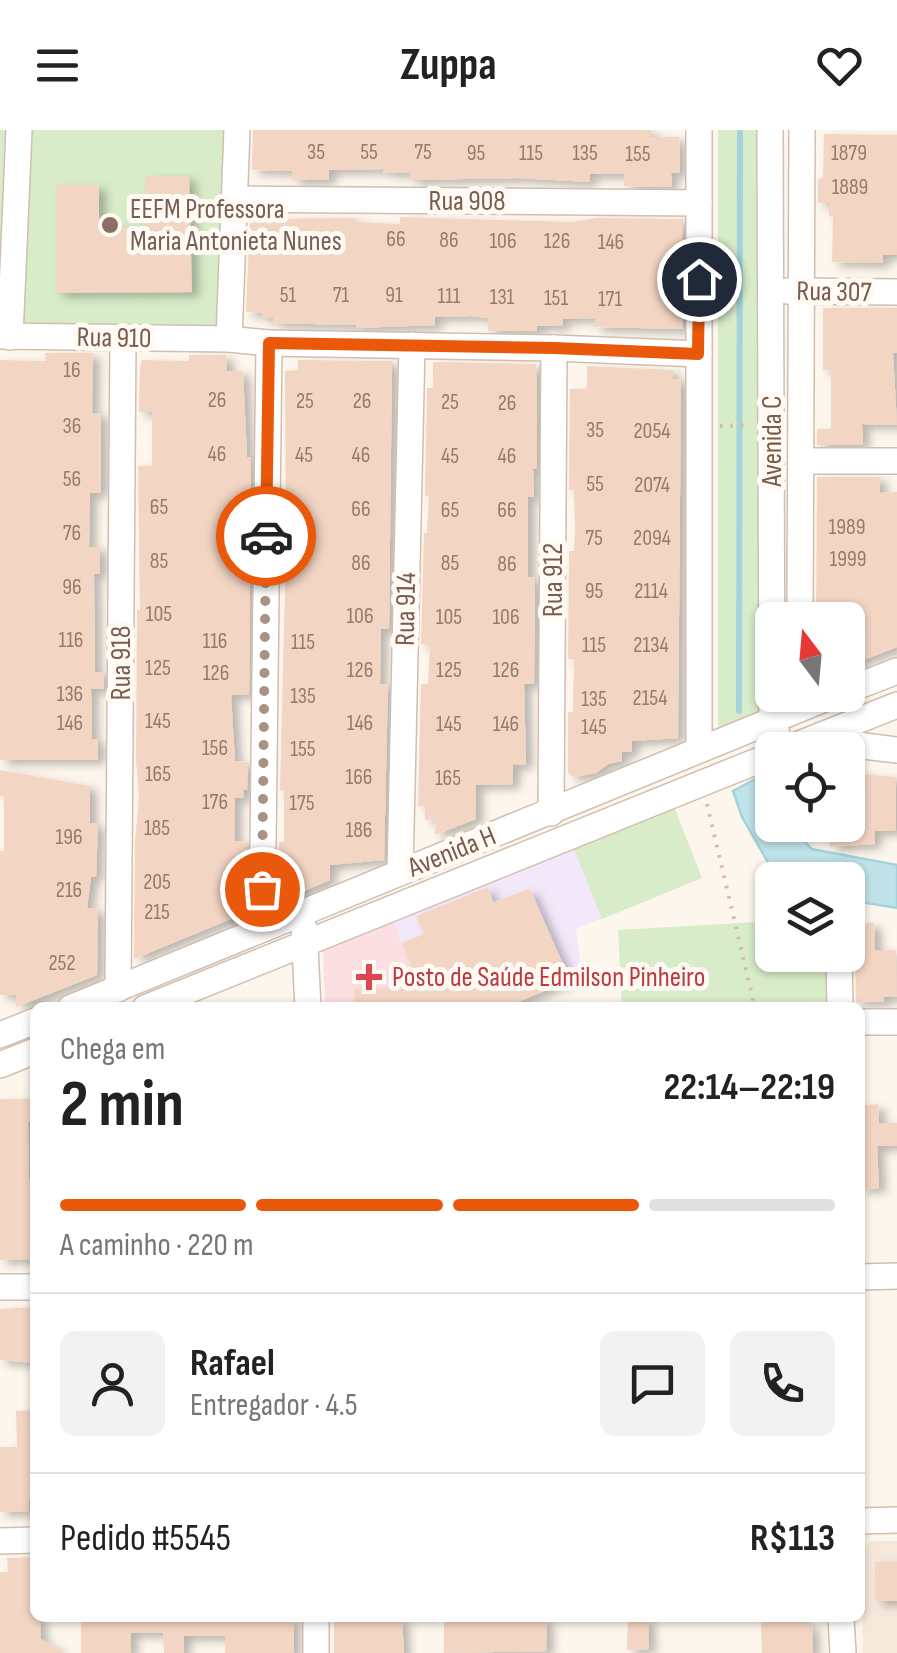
<!DOCTYPE html>
<html lang="pt">
<head>
<meta charset="utf-8">
<style>
	:root { --surface:#fff; --page:#f2f2f2; --text:#222; --muted:#767676; --line:#e0e0e0; --accent:#ea580c }
	body { margin:0; font-family:"Sofia Sans Condensed",sans-serif; background:var(--page); color:var(--text); height:100vh; display:flex; flex-direction:column; font-size:38px; white-space:nowrap }
	* { box-sizing:border-box; margin:0 }
	p { font-size:32px; color:var(--muted) }
	.icon { flex:none; width:55px; height:55px; fill:none; stroke:currentColor; stroke-width:2; stroke-linecap:round; stroke-linejoin:round }
	.map { position:relative; flex:1; overflow:hidden }
	.drawer { position:absolute; left:30px; top:872px; width:835px; height:620px; display:flex; flex-direction:column; background:var(--surface); border-radius:15px; box-shadow:0 2px 8px #0004 }
	.drawer>* { flex:none }
	.needle { width:65px; rotate:344deg }
	.buttons { position:absolute; left:755px; top:472px; display:grid; gap:20px }
	.buttons a { display:grid; place-items:center; width:110px; height:110px; border-radius:15px; background:var(--surface); box-shadow:0 2px 8px #0004; font-size:50px }
	.pin { position:absolute; display:grid; place-items:center; width:85px; height:85px; color:#fff; margin:-42px; border:5px solid #fff; border-radius:50%; box-shadow:0 2px 10px #0007 }
	.courier { position:absolute; display:grid; place-items:center; width:100px; height:100px; margin:-50px; border:8px solid #ea580c; border-radius:50%; background:#fff; color:#222; box-shadow:0 2px 12px #0007 }
	.head em { font-style:normal; font-weight:700 }
	.head div { display:flex; flex-direction:column-reverse }
	.head { display:flex; align-items:center; justify-content:space-between; height:170px; padding:0 30px }
	h1 { font-size:65px; font-weight:700; line-height:75px }
	.bar { display:grid; grid-template-columns:repeat(4,1fr); gap:15px 10px; align-content:center; height:120px; padding:0 30px }
	.bar i { height:12px; border-radius:8px; background:var(--line) }
	.bar .active { background:var(--accent) }
	.bar p { grid-column:span 4 }
	.line { display:flex; align-items:center; gap:25px; padding:0 30px; border-top:2px solid var(--line) }
	.line div { flex:1 }
	.round { display:grid; place-items:center; flex:none; width:105px; height:105px; border-radius:15px; background:var(--page) }
	header { display:flex; justify-content:space-between; align-items:center; height:130px; padding:0 30px; background:var(--surface); font-size:45px; font-weight:700 }
	.map>svg:first-child { display:block }
	.residential { fill:#f5e8da }
	.education { fill:#f3e8fa }
	.medical { fill:#fbdfe3 }
	.green { fill:#d8ecc9 }
	.water { fill:#bfe3e8; stroke:#a5d3da; stroke-width:2.5 }
	.lines { fill:none; stroke-linecap:round; stroke-linejoin:round }
	.stream { stroke:#a5d3da; stroke-width:6 }
	.building { fill:#f3d5c3; filter:url(#shadow) }
	.minor-casing { stroke:#d1beb0; stroke-width:28 }
	.path { stroke:#d9b8a5; stroke-width:4; stroke-dasharray:2.5 8; stroke-linecap:butt }
	.minor { stroke:#fff; stroke-width:25 }
	.done { stroke:#a89285; stroke-width:10; stroke-dasharray:0 18 }
	.route { stroke:#ea580c; stroke-width:12 }
	.education-dot { fill:#8d6e63; stroke:#fffaf3; stroke-width:4 }
	.health-dot { fill:#e0444e; stroke:#fffaf3; stroke-width:4 }
	.labels { text-anchor:middle; dominant-baseline:central; stroke-width:10; stroke-linejoin:round; paint-order:stroke }
	.number-label { font-size:22px; fill:#987a6a }
	.street-label { font-size:28px; fill:#7a5c4d; stroke:#fffaf3 }
	.education-label { font-size:28px; fill:#785e54; stroke:#fffaf3; text-anchor:start }
	.health-label { font-size:28px; fill:#be3a42; stroke:#fffaf3; text-anchor:start }
</style>
</head>
<body>
<header><svg class="icon" aria-label="menu" viewBox="0 0 24 24"><path d="M4 6h16M4 12h16M4 18h16"/></svg>Zuppa<svg class="icon" aria-label="heart" viewBox="0 0 24 24"><path d="M12 20l-8-8c-3-5 5-10 8-4 3-6 11-1 8 4z"/></svg></header>
<div class="map">
<svg width="897" height="1523" viewBox="0 0 897 1523">
	<defs>
		<filter id="shadow"><feDropShadow dx="7" dy="4.5" stdDeviation="5" flood-color="#0004"/></filter>
	</defs>
	<rect width="100%" height="100%" fill="#fdf6ec"/>
	<path class="residential" d="M871,1411H897V1523H863L862,1421Z"/>
	<path class="education" d="M573,717L702,748L576,799L582,845L504,877H427L393,791Z"/>
	<path class="medical" d="M393,791L427,877H325L323,816Z"/>
	<g class="green">
		<path d="M0,0H227L222,197L0,194Z"/>
		<path d="M718,0H763L762,588L723,604L718,595Z"/>
		<path d="M674,677L702,748L602,789L573,717Z"/>
		<path d="M772,791V825H827L829,877H622L618,800Z"/>
	</g>
	<path class="water" d="M765,644L772,695H789L812,719L897,735V778L848,770V750H778L742,687L733,661Z"/>
	<g class="lines">
		<path class="stream" d="M739,581L740,0"/>
	</g>
	<g class="building">
		<path d="M253,0H651V7H679L680,43H671L672,57L624,56V44H590V52L518,48L410,50V43L383,42V39L329,40V50H292V41L252,40Z"/>
		<path d="M824,4L897,5V125H883V133L832,132L833,86H829V73H818V49L823,48Z"/>
		<path d="M145,46H189L192,162L56,163V55H99V97H145Z"/>
		<path d="M400,87L571,92L597,88L683,89L680,162H683V199L595,197V188L563,189L562,196H537V201H488V188L471,186L435,187V195L356,198V195L273,193L274,188H262V183L246,182L250,89L355,88V92L400,94Z"/>
		<path d="M823,178H897V223H893L897,295L862,294L863,315H817V299H831V240H823Z"/>
		<path d="M45,223H93L92,283H101V363H90L89,417H100V444H94L95,542H104V559H91L92,609H98V630H0V230L46,231Z"/>
		<path d="M189,225H226L227,241H243L247,327L251,328V391H245L244,451H250L249,565H231L235,631L248,632L247,660H243L244,668H235V711L247,712L246,764L243,763V784L134,829L135,712L139,665L136,631L137,479L140,480L138,336H152V282H139L140,236L142,230L189,231Z"/>
		<path d="M298,230L392,231L389,499H381L380,554H388L384,730L330,735V750L279,772V712H284V660H280L286,418L285,241L298,240Z"/>
		<path d="M433,232L536,234L537,259V339H533L534,367H528V447L535,448L534,554H524L526,635L513,634V654L476,655V689L435,705L436,689L425,690V676H418L421,554H428L430,515L421,514L424,403H427L429,366H425L427,258H433Z"/>
		<path d="M587,236L673,240V249H681L678,608L632,611V622H622V631L608,634L596,643L574,647L568,643V582H573L574,529H568L569,421H574L575,400L574,360H569L570,259H587Z"/>
		<path d="M817,347H880V363L897,362V517L848,536V490H816Z"/>
		<path d="M0,640L90,656V694L98,693L96,747H91L87,778L98,779L97,845L16,877V865H0V721H4V666H0Z"/>
		<path d="M848,643L896,647V701H874L875,714L830,717L829,695H848Z"/>
		<path d="M488,757L493,772L530,759L570,850L504,878H355L354,859H420L402,813L424,804L416,786Z"/>
		<path d="M874,793L875,820H896L897,867H884V872H856L855,825L848,811V794Z"/>
		<path d="M0,969H35V992H28L29,1048H35V1129L0,1130Z"/>
		<path d="M878,974L879,993H897V1016H877L879,1058L860,1059V976Z"/>
		<path d="M35,1177V1233L0,1230V1179Z"/>
		<path d="M35,1280V1369L29,1370V1381L0,1382V1317H17L16,1281Z"/>
		<path d="M35,1427V1488H40L41,1509L64,1523H0V1442H8L7,1428Z"/>
		<rect x="875" y="1432" width="22" height="39"/>
		<path d="M81,1488H294V1523H225V1506H184V1523H164L163,1503H131V1523H81Z"/>
		<path d="M334,1488H402L404,1523H334Z"/>
		<path d="M444,1488H546L547,1521L444,1523Z"/>
		<path d="M628,1488H648L649,1519L627,1520Z"/>
		<path d="M761,1488H803L804,1495L812,1494L813,1523H762Z"/>
	</g>
	<g class="lines">
		<defs>
			<g id="minor">
				<path d="M699,0V620"/>
				<path d="M770,0L772,590L777,604"/>
				<path d="M236,69L699,73"/>
				<path d="M787,161L897,162"/>
				<path d="M0,206L229,209L269,213L554,218L699,224"/>
				<path d="M10,207L19,0"/>
				<path d="M229,209L237,0"/>
				<path d="M801,331H897"/>
				<path d="M800,490L802,0"/>
				<path d="M848,560L897,541"/>
				<path d="M822,605L864,616L897,620"/>
				<path d="M784,620L897,575"/>
				<path d="M551,683L554,218"/>
				<path d="M400,742L412,215"/>
				<path d="M262,798L269,213"/>
				<path d="M304,798L308,878"/>
				<path d="M839,825L840,878"/>
				<path d="M118,859L123,208"/>
				<path d="M70,878L834,565"/>
				<path d="M145,878L772,625"/>
				<path d="M860,892H897"/>
				<path d="M0,905L35,891"/>
				<path d="M0,935L35,921"/>
				<path d="M860,1147L897,1146"/>
				<path d="M0,1157H35"/>
				<path d="M860,1391L897,1390"/>
				<path d="M0,1411L35,1410"/>
				<path d="M316,1488V1523"/>
				<path d="M841,1488L843,1523"/>
			</g>
		</defs>
		<use href="#minor" class="minor-casing"/>
		<g class="path">
			<path d="M720,296L751,295"/>
			<path d="M707,674L755,878"/>
		</g>
		<use href="#minor" class="minor"/>
	</g>
	<g class="lines">
		<path class="done" d="M262,759L266,406"/>
		<path class="route" d="M266,406L269,213L554,218L698,224L699,149"/>
	</g>
	<circle class="education-dot" cx="110" cy="95" r="10"/>
	<path class="health-dot" d="M364 832h10v10h10v10h-10v10h-10v-10h-10v-10h10z"/>
	<g class="labels">
		<g class="number-label">
			<text x="316" y="22">35</text>
			<text x="369" y="22">55</text>
			<text x="423" y="22">75</text>
			<text x="476" y="23">95</text>
			<text x="531" y="23">115</text>
			<text x="585" y="23">135</text>
			<text x="849" y="23">1879</text>
			<text x="638" y="24">155</text>
			<text x="850" y="57">1889</text>
			<text x="396" y="109">66</text>
			<text x="449" y="110">86</text>
			<text x="503" y="111">106</text>
			<text x="557" y="111">126</text>
			<text x="611" y="112">146</text>
			<text x="288" y="165">51</text>
			<text x="341" y="165">71</text>
			<text x="394" y="165">91</text>
			<text x="449" y="166">111</text>
			<text x="502" y="167">131</text>
			<text x="556" y="168">151</text>
			<text x="610" y="169">171</text>
			<text x="72" y="240">16</text>
			<text x="217" y="270">26</text>
			<text x="305" y="271">25</text>
			<text x="362" y="271">26</text>
			<text x="450" y="272">25</text>
			<text x="507" y="273">26</text>
			<text x="72" y="296">36</text>
			<text x="595" y="300">35</text>
			<text x="652" y="301">2054</text>
			<text x="217" y="324">46</text>
			<text x="304" y="325">45</text>
			<text x="361" y="325">46</text>
			<text x="450" y="326">45</text>
			<text x="507" y="326">46</text>
			<text x="72" y="349">56</text>
			<text x="595" y="354">55</text>
			<text x="652" y="355">2074</text>
			<text x="159" y="377">65</text>
			<text x="361" y="379">66</text>
			<text x="450" y="380">65</text>
			<text x="507" y="380">66</text>
			<text x="847" y="397">1989</text>
			<text x="72" y="403">76</text>
			<text x="594" y="408">75</text>
			<text x="652" y="408">2094</text>
			<text x="848" y="429">1999</text>
			<text x="159" y="431">85</text>
			<text x="361" y="433">86</text>
			<text x="450" y="433">85</text>
			<text x="507" y="434">86</text>
			<text x="72" y="457">96</text>
			<text x="594" y="461">95</text>
			<text x="651" y="461">2114</text>
			<text x="159" y="484">105</text>
			<text x="360" y="486">106</text>
			<text x="449" y="487">105</text>
			<text x="506" y="487">106</text>
			<text x="71" y="510">116</text>
			<text x="215" y="511">116</text>
			<text x="303" y="512">115</text>
			<text x="594" y="515">115</text>
			<text x="651" y="515">2134</text>
			<text x="158" y="538">125</text>
			<text x="360" y="540">126</text>
			<text x="449" y="540">125</text>
			<text x="506" y="540">126</text>
			<text x="216" y="543">126</text>
			<text x="70" y="564">136</text>
			<text x="303" y="566">135</text>
			<text x="650" y="568">2154</text>
			<text x="594" y="569">135</text>
			<text x="158" y="591">145</text>
			<text x="70" y="593">146</text>
			<text x="360" y="593">146</text>
			<text x="449" y="594">145</text>
			<text x="506" y="594">146</text>
			<text x="594" y="597">145</text>
			<text x="215" y="618">156</text>
			<text x="303" y="619">155</text>
			<text x="158" y="644">165</text>
			<text x="359" y="647">166</text>
			<text x="448" y="648">165</text>
			<text x="215" y="672">176</text>
			<text x="302" y="673">175</text>
			<text x="157" y="698">185</text>
			<text x="359" y="700">186</text>
			<text x="69" y="707">196</text>
			<text x="157" y="752">205</text>
			<text x="69" y="760">216</text>
			<text x="157" y="782">215</text>
			<text x="62" y="833">252</text>
		</g>
		<g class="street-label">
			<text x="467" y="71">Rua 908</text>
			<text transform="translate(834 162) rotate(1)">Rua 307</text>
			<text transform="translate(114 208) rotate(1)">Rua 910</text>
			<text transform="translate(772 311) rotate(-90)">Avenida C</text>
			<text transform="translate(553 450) rotate(-90)">Rua 912</text>
			<text transform="translate(406 479) rotate(-89)">Rua 914</text>
			<text transform="translate(121 533) rotate(-90)">Rua 918</text>
			<text transform="translate(452 722) rotate(-22)">Avenida H</text>
		</g>
		<g class="education-label">
			<text x="130" y="79">EEFM Professora<tspan x="130" dy="32">Maria Antonieta Nunes</tspan></text>
		</g>
		<g class="health-label">
			<text x="392" y="847">Posto de Saúde Edmilson Pinheiro</text>
		</g>
	</g>
</svg>
<div class="buttons">
<a><svg class="needle" viewBox="-14 -14 28 28"><path d="M0-13l5 13h-10z" fill="#e53935"/><path d="M0 13l5-13h-10z" fill="#767676"/></svg></a>
<a><svg class="icon" aria-label="locate" viewBox="0 0 24 24"><circle cx="12" cy="12" r="6"/><path d="M12 2v4M12 18v4M2 12h4M18 12h4"/></svg></a>
<a><svg class="icon" aria-label="layers" viewBox="0 0 24 24"><path d="M12 4l9 5-9 5-9-5zM3 14l9 5 9-5"/></svg></a>
</div>
<div class="pin" style="left:262px;top:759px;background:#ea580c"><svg class="icon" aria-label="bag" viewBox="0 0 24 24"><path d="M5 8h14l-1 12H6zM9 8a3 3 0 0 1 6 0"/></svg></div>
<div class="pin" style="left:699px;top:149px;background:#1f2937"><svg class="icon" aria-label="home" viewBox="0 0 24 24"><path d="M3 11l9-7 9 7M6 9v11h12V9"/></svg></div>
<div class="courier" style="left:266px;top:406px"><svg class="icon" aria-label="car" viewBox="0 0 24 24"><path d="M5 17H2v-5l4-1 3-4h7l3 4 3 1v5h-3M9 17h6M6 11h13"/><circle cx="7" cy="17" r="2"/><circle cx="17" cy="17" r="2"/></svg></div>
<section class="drawer">
<div class="head"><div><h1>2 min</h1><p>Chega em</p></div><em>22:14–22:19</em></div>
<div class="bar"><i class="active"></i><i class="active"></i><i class="active"></i><i></i><p>A caminho · 220 m</p></div>
<div class="line" style="height:180px"><a class="round"><svg class="icon" aria-label="person" viewBox="0 0 24 24"><circle cx="12" cy="8" r="4"/><path d="M4 21q1-7 8-7t8 7"/></svg></a><div><b>Rafael</b><p>Entregador · 4.5</p></div><a class="round"><svg class="icon" aria-label="chat" viewBox="0 0 24 24"><path d="M4 5h16v11H9l-5 4z"/></svg></a><a class="round"><svg class="icon" aria-label="phone" viewBox="0 0 24 24"><path d="M5 4h4l2 5-3 2q2 4 5 5l2-3 5 2v4C11 20 4 13 5 4z"/></svg></a></div>
<div class="line" style="height:130px"><div>Pedido #5545</div><b>R$113</b></div>
</section>
</div>
</body>
</html>
